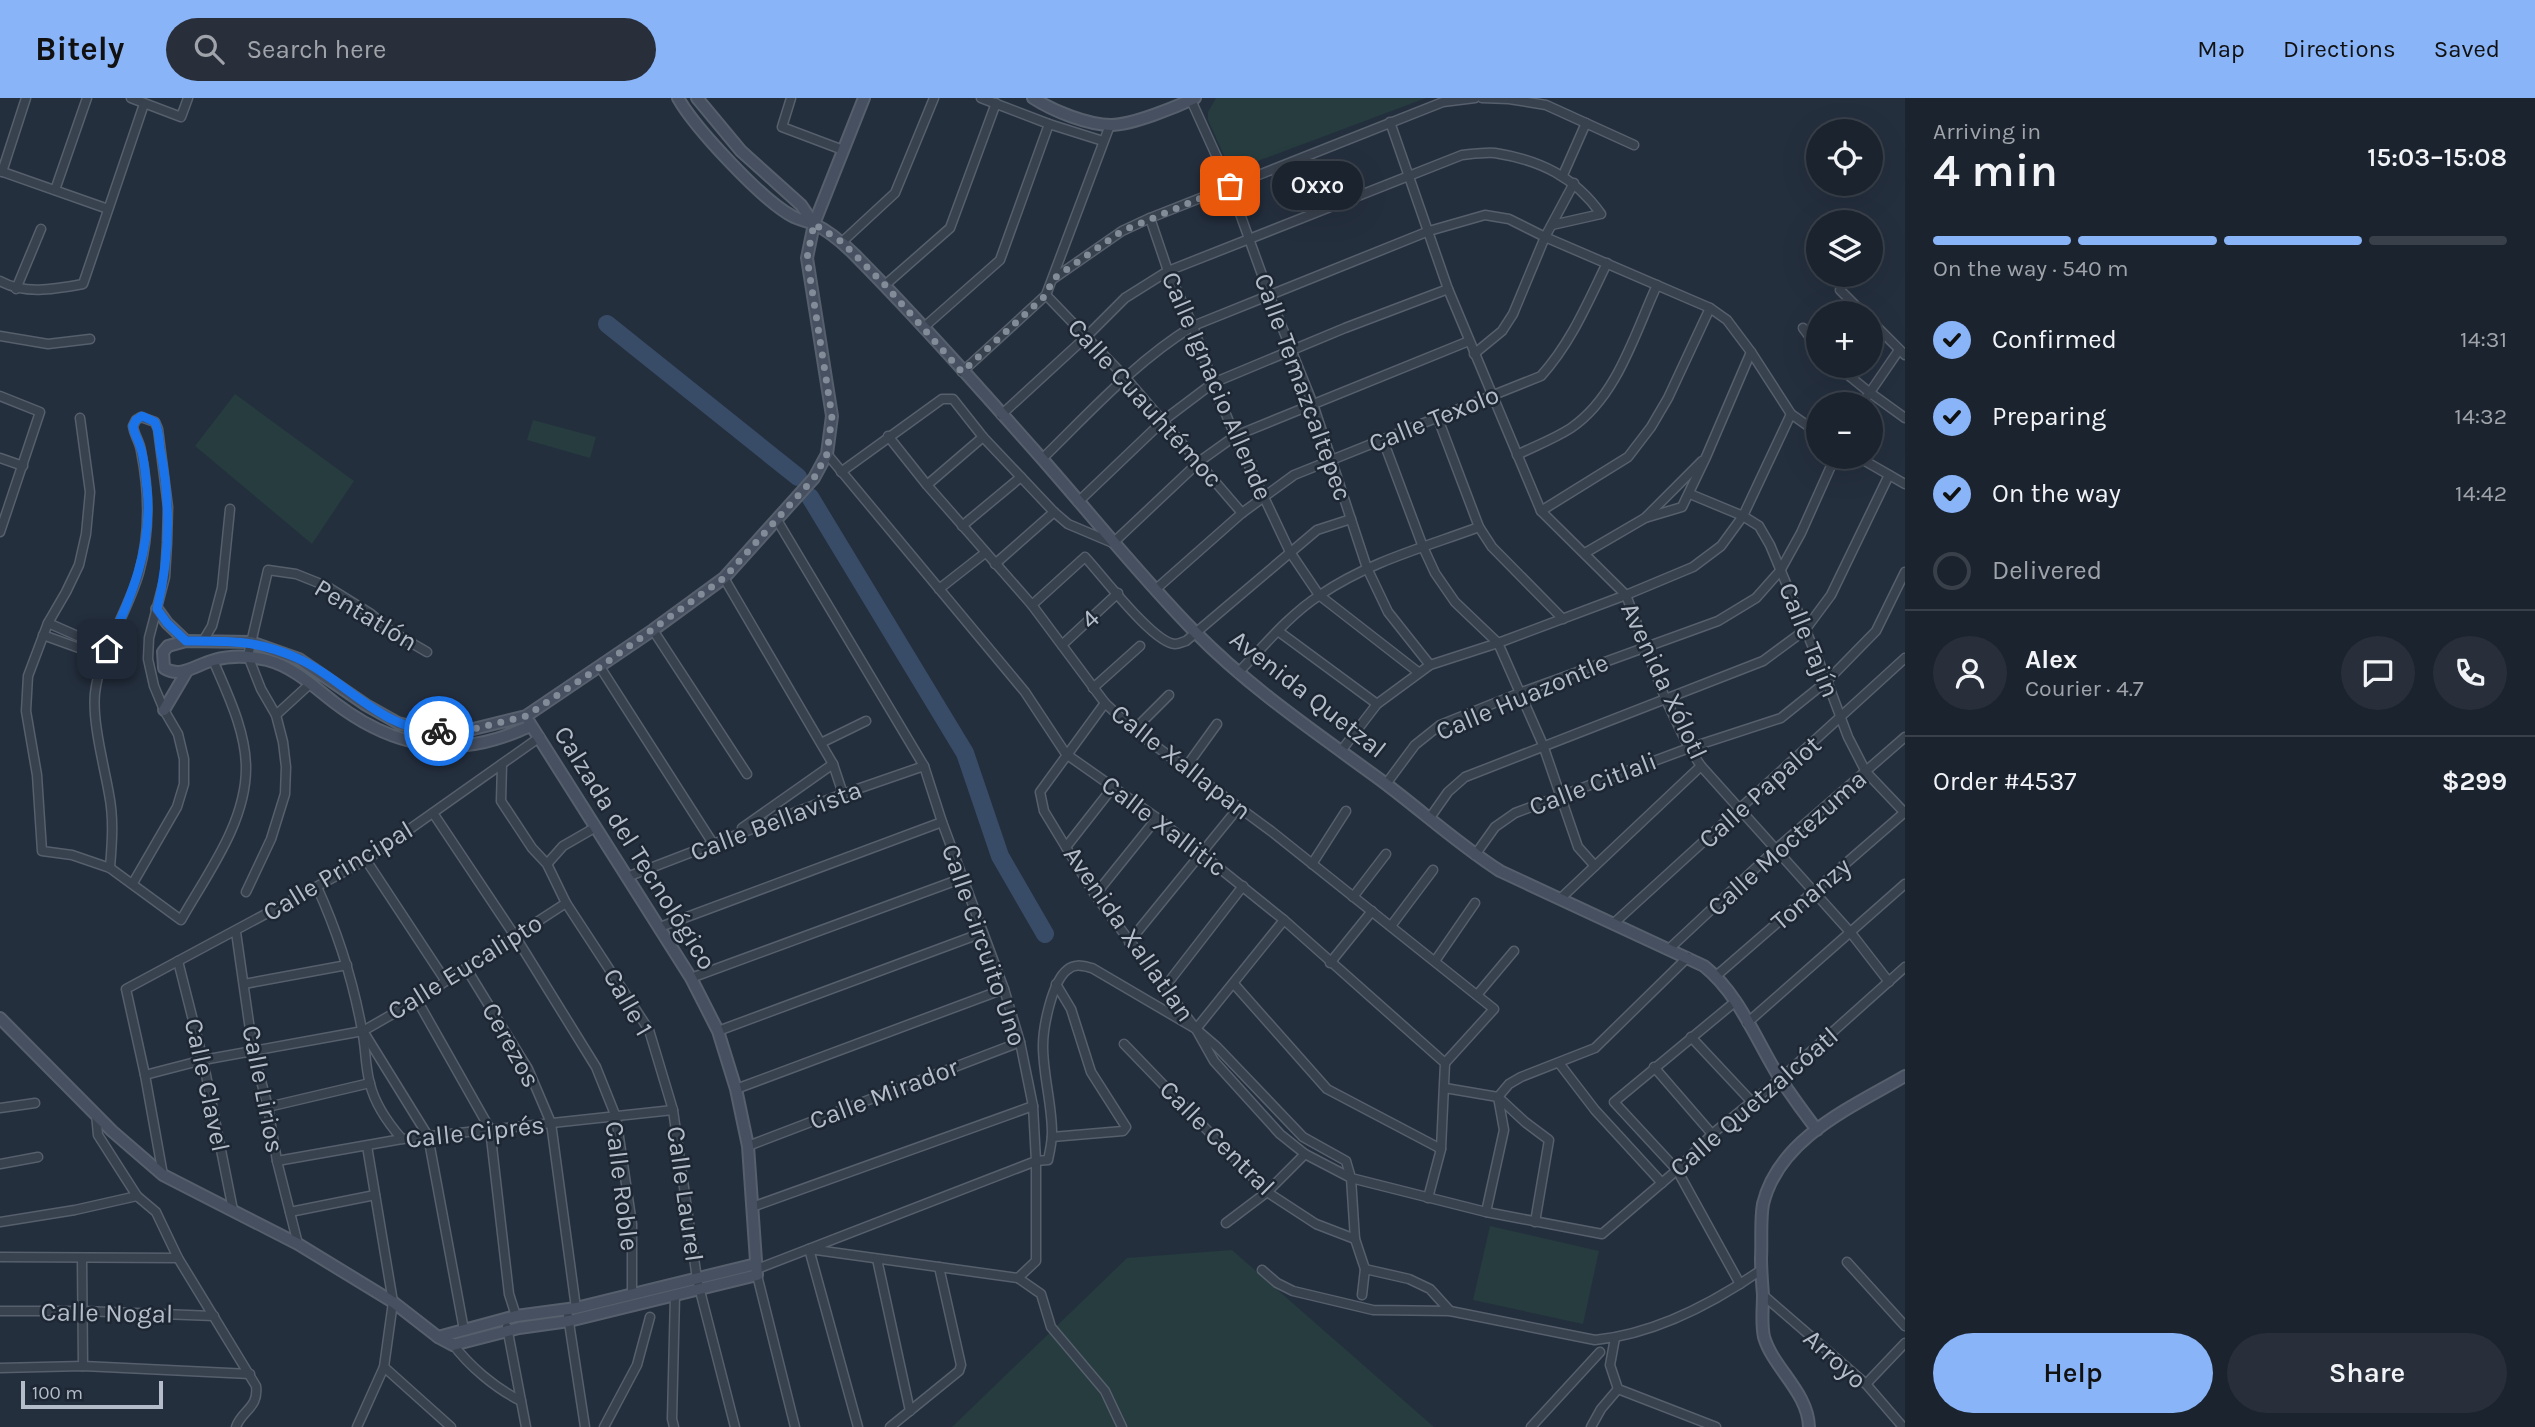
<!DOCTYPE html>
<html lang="en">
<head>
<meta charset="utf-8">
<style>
	:root { --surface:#1b232e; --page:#282f3a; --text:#f1f3f6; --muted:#a0a4aa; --line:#39404a; --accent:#8ab4f8 }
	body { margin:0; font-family:Karla,sans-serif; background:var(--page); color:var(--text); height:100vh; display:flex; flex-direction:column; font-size:26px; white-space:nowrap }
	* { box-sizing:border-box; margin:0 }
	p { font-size:23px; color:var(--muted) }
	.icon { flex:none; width:38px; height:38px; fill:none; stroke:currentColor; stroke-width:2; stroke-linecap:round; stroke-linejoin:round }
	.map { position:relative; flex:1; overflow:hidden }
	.drawer { display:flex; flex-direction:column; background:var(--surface); width:630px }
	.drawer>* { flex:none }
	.fabs { position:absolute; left:1806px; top:21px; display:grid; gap:14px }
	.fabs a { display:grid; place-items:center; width:77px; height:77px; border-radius:50%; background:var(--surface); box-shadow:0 7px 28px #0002,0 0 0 2px var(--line); font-size:35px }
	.scale { position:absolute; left:21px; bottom:18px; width:142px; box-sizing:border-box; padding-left:7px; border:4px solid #b4bcc9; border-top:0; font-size:19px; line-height:24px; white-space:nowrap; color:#b4bcc9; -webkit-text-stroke:5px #1d2633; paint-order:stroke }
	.pin { position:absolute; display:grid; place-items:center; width:60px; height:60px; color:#fff; margin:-30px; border-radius:14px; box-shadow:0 4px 10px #0006 }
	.courier { position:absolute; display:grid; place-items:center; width:70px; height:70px; margin:-35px; border:5px solid #1a73e8; border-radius:50%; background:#fff; color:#222; box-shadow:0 2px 9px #0007 }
	.bubble { position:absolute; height:49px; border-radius:24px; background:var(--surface); box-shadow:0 7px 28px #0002,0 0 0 2px var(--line); font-size:23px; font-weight:600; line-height:49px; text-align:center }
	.headline em { font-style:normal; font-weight:600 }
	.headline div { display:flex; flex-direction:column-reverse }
	.headline { display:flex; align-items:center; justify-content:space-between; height:119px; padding:0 28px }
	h1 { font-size:46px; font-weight:600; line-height:52px }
	.bar { display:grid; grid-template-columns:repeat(4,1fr); gap:10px 7px; align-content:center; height:84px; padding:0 28px }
	.bar i { height:9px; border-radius:5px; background:var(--line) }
	.bar .selected { background:var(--accent) }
	.bar p { grid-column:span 4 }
	.line { display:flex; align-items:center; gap:18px; padding:0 28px; border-top:2px solid var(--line) }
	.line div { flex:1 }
	.round { display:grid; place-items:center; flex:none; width:74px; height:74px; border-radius:37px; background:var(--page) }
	ol { padding:0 28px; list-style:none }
	li { display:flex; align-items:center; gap:21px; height:77px }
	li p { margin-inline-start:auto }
	li .icon { padding:7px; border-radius:50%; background:var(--accent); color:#111; stroke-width:4 }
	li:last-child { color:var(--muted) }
	li i { width:38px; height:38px; border:4px solid var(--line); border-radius:50% }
	.action { display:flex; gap:14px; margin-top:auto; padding:14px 28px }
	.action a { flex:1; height:80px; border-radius:42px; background:var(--accent); color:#111; font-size:28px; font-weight:600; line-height:80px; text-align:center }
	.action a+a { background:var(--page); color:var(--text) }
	header { display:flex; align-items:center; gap:42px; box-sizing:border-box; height:98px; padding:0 35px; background:var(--accent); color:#111 }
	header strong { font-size:33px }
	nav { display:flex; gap:38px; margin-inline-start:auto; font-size:24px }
	.search { width:490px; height:63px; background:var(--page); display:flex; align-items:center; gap:18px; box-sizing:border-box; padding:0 24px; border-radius:38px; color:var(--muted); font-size:26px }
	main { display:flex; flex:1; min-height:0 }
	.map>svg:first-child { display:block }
	.green { fill:#263c3f }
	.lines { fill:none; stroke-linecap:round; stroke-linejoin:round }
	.river { stroke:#394c67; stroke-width:18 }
	.street-casing { stroke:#565f6c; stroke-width:11 }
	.secondary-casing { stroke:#565f6c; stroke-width:14 }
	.street { stroke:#38414e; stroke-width:8 }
	.secondary { stroke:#465061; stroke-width:10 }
	.done { stroke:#828b98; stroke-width:7; stroke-dasharray:0 12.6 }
	.route { stroke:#1a73e8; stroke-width:9 }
	.labels { text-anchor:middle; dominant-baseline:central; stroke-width:5; stroke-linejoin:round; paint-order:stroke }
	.street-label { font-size:26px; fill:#b4bcc9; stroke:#1d2633 }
</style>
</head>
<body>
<header>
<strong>Bitely</strong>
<div class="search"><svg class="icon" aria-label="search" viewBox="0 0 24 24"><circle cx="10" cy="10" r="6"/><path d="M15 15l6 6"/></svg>Search here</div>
<nav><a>Map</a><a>Directions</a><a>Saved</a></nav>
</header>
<main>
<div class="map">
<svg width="1905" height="1329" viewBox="0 0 1905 1329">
	<rect width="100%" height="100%" fill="#242f3e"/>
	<g class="green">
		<path d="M1216,0H1426L1231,73L1208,22V14Z"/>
		<path d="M235,296L354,383L312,446L195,348Z"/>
		<path d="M533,322L596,339L590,360L527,342Z"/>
		<path d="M1490,1128L1599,1153L1583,1226L1473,1202Z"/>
		<path d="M1232,1152L1434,1329H952L1127,1160Z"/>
	</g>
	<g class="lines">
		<g class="river">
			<path d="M607,226L798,379"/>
			<path d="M810,399L965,655L1000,758L1045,836"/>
		</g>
		<defs>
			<g id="street">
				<path d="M131,0L181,19L188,0"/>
				<path d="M791,0L782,29L843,52"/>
				<path d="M981,0L1049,26L1103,43"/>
				<path d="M1482,0L1509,1L1546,7L1634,47"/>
				<path d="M1191,2L1230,88L1270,199L1313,306L1367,470L1388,514L1430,567"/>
				<path d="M1390,24L1448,191L1541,413L1626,497L1665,600L1689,650L1701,668L1851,835L1889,884"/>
				<path d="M0,73L108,111"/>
				<path d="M2,74L26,0"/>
				<path d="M1563,77L1586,25"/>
				<path d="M55,92L87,0"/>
				<path d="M1150,120L1168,173L1193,228L1213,285L1235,338L1290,454L1319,497L1418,574"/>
				<path d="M842,144L895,95L934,0"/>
				<path d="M1053,181L1122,133L1150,120L1443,4L1475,0"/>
				<path d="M0,183C25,197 55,191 83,186L144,6"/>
				<path d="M885,187L950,130L996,5"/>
				<path d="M16,191L41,131"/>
				<path d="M1840,192L1863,215"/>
				<path d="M1046,197L1125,279L1242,415"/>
				<path d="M1871,223L1905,257"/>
				<path d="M923,230L1000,162L1049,26"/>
				<path d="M1803,230L1818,250"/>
				<path d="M0,238L48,246L90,241"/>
				<path d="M1474,256L1502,233L1513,216L1545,139L1574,85"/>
				<path d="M1837,268L1869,294L1905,320"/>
				<path d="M962,274L1046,197L1110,27"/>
				<path d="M0,298L40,314L0,434"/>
				<path d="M1862,306L1899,252"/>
				<path d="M1001,317L1086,239L1125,200L1168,173L1462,57C1472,56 1485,54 1495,55C1540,62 1575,79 1601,116L1552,127"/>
				<path d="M1437,318L1479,429L1492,449L1563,521"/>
				<path d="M80,320L90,394L86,436L79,467L66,494L48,525L28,578L26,613L37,677L42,753L72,757L110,770L181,822C207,776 246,725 246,670C246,633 227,595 213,562"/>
				<path d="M888,338L927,387L1032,507L1105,605L1134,632L1271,733L1494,911L1445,965"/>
				<path d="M1383,342L1423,449L1435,475L1455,504L1498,545L1543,647L1578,749L1595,768"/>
				<path d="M827,356L1025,594L1066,656L1157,720L1284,822L1445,965L1441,1051L1428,1100"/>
				<path d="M1517,357C1535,348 1554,341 1571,330C1617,299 1635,235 1657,187"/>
				<path d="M1858,359L1905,386"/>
				<path d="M0,360L23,368"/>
				<path d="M1042,361C1090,314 1136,263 1193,228L1429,133L1485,117L1509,121L1545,139L1710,210L1727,222L1751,254L1791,316L1818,335"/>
				<path d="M841,374L942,301H953L983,339L1054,414L1068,426L1113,445L1200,363L1235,338L1469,243"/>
				<path d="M927,387L983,339"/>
				<path d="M1690,396L1743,418L1759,428L1770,447L1827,583L1848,639L1866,674L1905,715"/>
				<path d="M1078,404L1164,322L1213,285L1345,230L1448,191"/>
				<path d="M1541,413L1628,359L1651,329L1668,300L1710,210"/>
				<path d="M1645,420L1682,409L1706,359L1751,254"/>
				<path d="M777,422L924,668L942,724L1004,891L1020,944L1033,1008L1036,1063V1163L1018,1180L809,1151L858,1329"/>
				<path d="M962,428L1021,379"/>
				<path d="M1585,455L1645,420L1702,363"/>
				<path d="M995,466L1054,414"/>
				<path d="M724,480L833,666L843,696"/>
				<path d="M939,491L985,455"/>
				<path d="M1156,491L1242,415L1294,377L1541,278C1571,245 1588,204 1607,165"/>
				<path d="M1032,507L1085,459C1102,477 1153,545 1175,546C1179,546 1182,544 1186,543L1317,432L1351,421"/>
				<path d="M48,525L107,551"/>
				<path d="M653,532L747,676"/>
				<path d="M1278,533L1377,606"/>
				<path d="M43,537L104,559"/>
				<path d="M203,543L212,528L222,490L230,411"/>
				<path d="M1062,547L1118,495"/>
				<path d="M600,569L714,747"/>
				<path d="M1238,575C1264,548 1289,517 1320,497C1368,464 1425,449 1479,429"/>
				<path d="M1093,590L1140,548"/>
				<path d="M1105,605L1040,694L1044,713L1095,797L1196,931L1217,949L1303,1039L1346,1063L1351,1080L1486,1114L1602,1136L1677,1072L1712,1036L1780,981L1905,869"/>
				<path d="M276,617L311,585"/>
				<path d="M1134,632L1169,597"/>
				<path d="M821,645L866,623"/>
				<path d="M1341,653L1377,606L1430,567L1498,545L1626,497L1693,469L1721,448L1743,418L1791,316"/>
				<path d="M502,666L501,703L532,750L547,766L566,805L649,932L673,1012L697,1181L735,1329"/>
				<path d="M1186,669L1217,626"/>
				<path d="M1386,686L1415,647L1440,627L1522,594L1718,523L1756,500L1780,473L1801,435L1835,359"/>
				<path d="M433,715L515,838L596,969L616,1019L632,1126V1196"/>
				<path d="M1429,721L1448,694L1465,679L1763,563L1805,532L1831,497L1889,377"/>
				<path d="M742,730L833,666"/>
				<path d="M1066,749L1113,689"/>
				<path d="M1475,757L1495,729L1515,715L1689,650L1781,620L1827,583L1876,533L1905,474"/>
				<path d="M366,762L445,882"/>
				<path d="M547,766L563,748L596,729"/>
				<path d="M1312,766L1346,713"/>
				<path d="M110,770C112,745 114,721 109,696C104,667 92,624 95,595C100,553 127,516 139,475C150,436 149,393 141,353C140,344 134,337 133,328L136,322L141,319L155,324L158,331L168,409L167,445L165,479L149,540L148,561L154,588L164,612L178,636L184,661V686L177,709L133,785"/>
				<path d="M627,779L843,696L924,668"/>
				<path d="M317,789C338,835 353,883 362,932C366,950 365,969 370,986C375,1006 388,1025 402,1041"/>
				<path d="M246,794L271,741L285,696L286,669L283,644L276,617L261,591L248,558L268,472L296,476L326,488L371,516L391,533L427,554"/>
				<path d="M1095,797L1157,720"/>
				<path d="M1353,799L1386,756"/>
				<path d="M1561,800L1701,668"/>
				<path d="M1614,825L1905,560"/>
				<path d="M1391,828L1433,772"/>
				<path d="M660,829L942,724"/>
				<path d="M236,834L253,953L268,1009L277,1063L298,1146"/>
				<path d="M1129,844L1239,709"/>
				<path d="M1670,850L1775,752L1905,639"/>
				<path d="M178,863L203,962L233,1112"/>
				<path d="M1435,863L1475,805"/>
				<path d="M1330,865L1372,813"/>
				<path d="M466,870L528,971L551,1025L576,1210"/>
				<path d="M1716,878L1905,714"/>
				<path d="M691,880L963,780"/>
				<path d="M244,886L347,867"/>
				<path d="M1234,886L1327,991L1441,1051"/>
				<path d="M1164,890L1243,788"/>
				<path d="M1477,897L1514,853"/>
				<path d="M417,902L490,1031L509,1196L516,1218"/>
				<path d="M1736,903L1614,1004L1677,1072L1740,1186"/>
				<path d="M1747,925L1905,786"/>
				<path d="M1196,931L1284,822"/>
				<path d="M363,933L428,1038L464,1232"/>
				<path d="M718,933L982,835"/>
				<path d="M1691,939L1751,1003"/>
				<path d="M1124,946L1267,1094L1316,1126L1355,1141"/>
				<path d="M1559,965L1595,1012L1662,1085"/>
				<path d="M1654,969L1712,1036"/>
				<path d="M145,977L203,962L363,933L417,902L566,805"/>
				<path d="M1445,990L1498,999"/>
				<path d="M736,991L1004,891"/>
				<path d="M1498,999L1509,986L1521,979L1595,950L1688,859"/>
				<path d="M1498,999L1525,1024L1549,1042L1535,1124"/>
				<path d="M268,1009L370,985"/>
				<path d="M0,1010L35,1005"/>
				<path d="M96,1016L98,1037L137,1098L156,1114L178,1160L256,1288C259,1310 242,1312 236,1329"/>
				<path d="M1052,1039L1123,1033L1126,1029L1091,974L1071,911L1056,886"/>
				<path d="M748,1048L1020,944"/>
				<path d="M277,1063L402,1041L673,1012"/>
				<path d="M0,1066L38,1059"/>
				<path d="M163,1077L145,977L126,891L366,762L540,639"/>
				<path d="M752,1109L1033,1008"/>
				<path d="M290,1114L375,1097"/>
				<path d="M1486,1114L1504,1032L1498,999"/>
				<path d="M0,1124L75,1112L137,1098"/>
				<path d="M1226,1125L1267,1094L1305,1056"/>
				<path d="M0,1159L178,1160"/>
				<path d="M82,1160L83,1268"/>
				<path d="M877,1161L910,1313"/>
				<path d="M1847,1164L1905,1228"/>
				<path d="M757,1171L1036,1063L1048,1062C1050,1053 1052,1044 1052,1035C1052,1006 1043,977 1043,948C1043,929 1052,884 1067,872C1075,865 1083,868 1092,870L1196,931L1214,963L1280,1036L1305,1056L1351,1080L1355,1141L1365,1171L1409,1181L1430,1191L1450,1213"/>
				<path d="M1262,1172L1277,1185L1293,1193L1373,1212L1450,1213L1595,1242C1655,1236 1712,1206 1761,1172"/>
				<path d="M757,1177L795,1329"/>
				<path d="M1018,1180L1041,1196L1051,1229L1105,1293L1122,1329"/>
				<path d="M1362,1197L1365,1171"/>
				<path d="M1763,1197L1866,1286L1903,1329"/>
				<path d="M0,1213H83L214,1218"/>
				<path d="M568,1218L585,1329"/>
				<path d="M507,1229L526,1329"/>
				<path d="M1615,1240L1610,1267L1618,1291L1716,1329"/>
				<path d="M452,1245C469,1268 495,1290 521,1303"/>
				<path d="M384,1269L451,1329"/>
				<path d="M0,1270L83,1268L250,1276"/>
				<path d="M1866,1286L1905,1245"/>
				<path d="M357,1329L384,1269L393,1204L367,1048"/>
				<path d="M604,1329L637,1267L650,1219"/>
				<path d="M674,1329L672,1321L675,1197"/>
				<path d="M890,1329L959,1273L961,1267L939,1169"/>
				<path d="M1531,1329L1600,1254"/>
				<path d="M1591,1329L1601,1311L1618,1291"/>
			</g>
			<g id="secondary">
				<path d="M678,0C695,30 762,102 792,118C799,122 807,123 814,126C829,133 843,145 855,157C920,223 982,293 1044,363C1094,420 1142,480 1195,534C1251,591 1318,636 1382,683C1422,713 1458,746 1500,773L1704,868C1739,896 1756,942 1779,979C1791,997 1804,1015 1817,1032"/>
				<path d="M697,0L741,53L801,107L814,126"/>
				<path d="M1033,0C1053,13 1088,27 1111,27C1132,27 1176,9 1195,0"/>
				<path d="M157,511L167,525L186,543"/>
				<path d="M164,612L187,573"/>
				<path d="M531,628C520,632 508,638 496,641C437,659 382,641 335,605C314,589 294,569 267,562C250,558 232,557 214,562C197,566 181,581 164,570L163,554L168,548L186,543L251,544L299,561L366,607L398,625L428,633L461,634L526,618L653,532L724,480L814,380L827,356L832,318L807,160L814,126L864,0"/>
				<path d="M0,920L112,1033L163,1077L298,1146L393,1204L438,1239L453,1247L519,1230L569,1223L757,1177L748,1048L736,991L718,933L691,880L529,624"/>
				<path d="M438,1239L516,1218L576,1210L756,1166"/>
				<path d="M1809,1329C1808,1294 1773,1270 1764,1239C1761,1225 1763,1211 1763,1197C1762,1184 1761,1172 1761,1160C1762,1143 1760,1123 1763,1106C1779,1040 1852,1009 1905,978"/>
			</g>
		</defs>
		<use href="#street" class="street-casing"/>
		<use href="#secondary" class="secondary-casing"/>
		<use href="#street" class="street"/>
		<use href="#secondary" class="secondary"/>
	</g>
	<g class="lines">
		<path class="done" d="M439,633L461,634L526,618L600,569L724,480L814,380L827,356L832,318L807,160L814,126L842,144L885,187L962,274L1046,197L1053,181L1122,133L1230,88"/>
		<path class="route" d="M107,551C131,501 153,448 147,391C145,377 145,361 140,348C138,341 134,336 133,328L136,322L142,318L155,324C159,333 159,341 160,350C171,404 170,458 157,511L167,525L186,543C229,543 257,542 297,560C346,582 381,633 439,633"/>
	</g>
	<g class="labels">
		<g class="street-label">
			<text transform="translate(1217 288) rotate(67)">Calle Ignacio Allende</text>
			<text transform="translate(1303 289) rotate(70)">Calle Temazcaltepec</text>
			<text transform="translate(1145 305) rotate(48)">Calle Cuauhtémoc</text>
			<text transform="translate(1434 321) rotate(-22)">Calle Texolo</text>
			<text transform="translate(366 517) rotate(31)">Pentatlón</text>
			<text transform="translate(1090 521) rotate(-43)">4</text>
			<text transform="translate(1809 542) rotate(68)">Calle Tajín</text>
			<text transform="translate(1664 583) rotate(65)">Avenida Xólotl</text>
			<text transform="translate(1308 596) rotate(38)">Avenida Quetzal</text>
			<text transform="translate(1522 599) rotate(-23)">Calle Huazontle</text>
			<text transform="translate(1181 664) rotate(38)">Calle Xallapan</text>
			<text transform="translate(1593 686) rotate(-21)">Calle Citlali</text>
			<text transform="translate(1760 694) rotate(-42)">Calle Papalot</text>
			<text transform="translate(776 723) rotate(-21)">Calle Bellavista</text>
			<text transform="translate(1164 728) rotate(37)">Calle Xallitic</text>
			<text transform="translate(1787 745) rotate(-42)">Calle Moctezuma</text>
			<text transform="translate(635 750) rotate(58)">Calzada del Tecnológico</text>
			<text transform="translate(338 773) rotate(-31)">Calle Principal</text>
			<text transform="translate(1811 796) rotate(-41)">Tonanzy</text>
			<text transform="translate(1129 836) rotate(55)">Avenida Xallatlan</text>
			<text transform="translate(984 847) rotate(71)">Calle Circuito Uno</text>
			<text transform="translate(465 869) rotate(-32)">Calle Eucalipto</text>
			<text transform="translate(628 904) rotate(60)">Calle 1</text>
			<text transform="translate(511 947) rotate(61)">Cerezos</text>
			<text transform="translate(207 987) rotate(78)">Calle Clavel</text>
			<text transform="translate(263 991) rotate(79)">Calle Lirios</text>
			<text transform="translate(884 996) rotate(-21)">Calle Mirador</text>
			<text transform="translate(1754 1004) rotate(-41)">Calle Quetzalcóatl</text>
			<text transform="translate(475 1034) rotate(-6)">Calle Ciprés</text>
			<text transform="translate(1217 1040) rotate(45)">Calle Central</text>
			<text transform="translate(622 1088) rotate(83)">Calle Roble</text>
			<text transform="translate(685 1096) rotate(82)">Calle Laurel</text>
			<text transform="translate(107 1215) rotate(1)">Calle Nogal</text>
			<text transform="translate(1835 1261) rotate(42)">Arroyo</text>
		</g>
	</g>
</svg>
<div class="fabs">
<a><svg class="icon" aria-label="locate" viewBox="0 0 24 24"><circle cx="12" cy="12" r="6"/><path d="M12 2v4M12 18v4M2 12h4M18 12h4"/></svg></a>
<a><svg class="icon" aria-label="layers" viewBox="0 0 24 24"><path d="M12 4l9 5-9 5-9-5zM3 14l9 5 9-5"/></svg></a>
<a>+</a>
<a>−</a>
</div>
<div class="scale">100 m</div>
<div class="pin" style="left:1230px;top:88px;background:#ea580c"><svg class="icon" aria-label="bag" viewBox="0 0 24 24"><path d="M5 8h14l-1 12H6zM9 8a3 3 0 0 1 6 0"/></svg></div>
<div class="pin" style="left:107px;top:551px;background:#1f2937"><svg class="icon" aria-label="home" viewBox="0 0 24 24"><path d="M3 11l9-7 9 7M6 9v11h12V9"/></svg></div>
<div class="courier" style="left:439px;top:633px"><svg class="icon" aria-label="bike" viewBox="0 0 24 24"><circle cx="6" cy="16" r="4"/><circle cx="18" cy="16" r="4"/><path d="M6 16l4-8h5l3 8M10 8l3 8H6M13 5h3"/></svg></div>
<div class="bubble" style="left:1272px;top:63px;width:91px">Oxxo</div>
</div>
<section class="drawer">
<div class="headline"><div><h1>4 min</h1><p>Arriving in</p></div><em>15:03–15:08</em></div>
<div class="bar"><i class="selected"></i><i class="selected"></i><i class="selected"></i><i></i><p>On the way · 540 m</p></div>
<ol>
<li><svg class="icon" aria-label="check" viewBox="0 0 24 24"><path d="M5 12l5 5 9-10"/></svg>Confirmed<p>14:31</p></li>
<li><svg class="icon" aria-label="check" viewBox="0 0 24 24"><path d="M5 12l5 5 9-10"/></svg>Preparing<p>14:32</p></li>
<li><svg class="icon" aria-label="check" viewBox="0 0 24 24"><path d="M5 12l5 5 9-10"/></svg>On the way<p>14:42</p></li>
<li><i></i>Delivered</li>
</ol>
<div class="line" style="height:126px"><a class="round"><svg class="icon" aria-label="person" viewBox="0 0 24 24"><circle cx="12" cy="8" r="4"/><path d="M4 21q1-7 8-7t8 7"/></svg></a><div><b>Alex</b><p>Courier · 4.7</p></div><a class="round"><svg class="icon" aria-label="chat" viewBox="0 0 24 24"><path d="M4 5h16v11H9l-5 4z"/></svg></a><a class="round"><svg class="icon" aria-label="phone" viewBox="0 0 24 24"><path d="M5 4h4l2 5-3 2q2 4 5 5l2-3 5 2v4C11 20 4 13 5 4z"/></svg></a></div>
<div class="line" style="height:91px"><div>Order #4537</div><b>$299</b></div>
<div class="action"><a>Help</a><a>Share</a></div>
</section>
</main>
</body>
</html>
